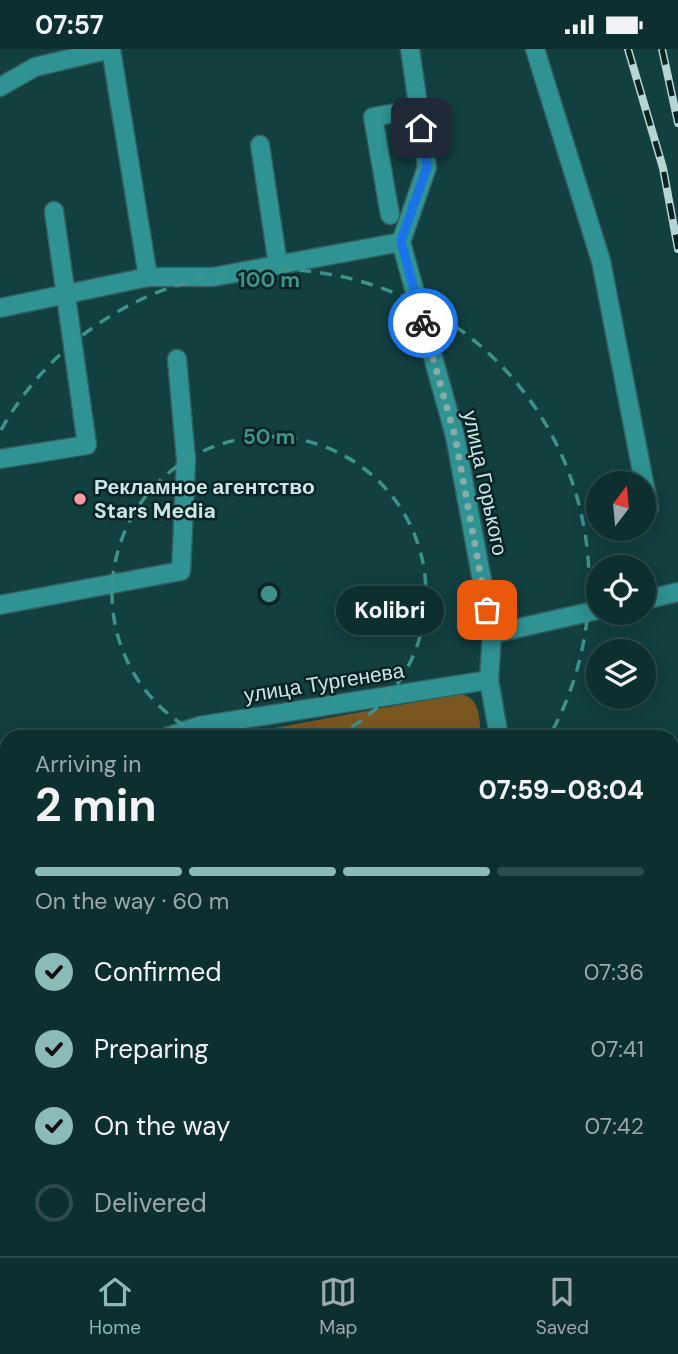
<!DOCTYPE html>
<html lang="en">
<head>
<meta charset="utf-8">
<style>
	:root { --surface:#0e2f30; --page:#173738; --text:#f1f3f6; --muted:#9ba9ab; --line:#2e4a4c; --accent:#8bbbb9 }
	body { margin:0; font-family:"DM Sans",sans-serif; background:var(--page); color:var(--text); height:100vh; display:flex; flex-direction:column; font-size:26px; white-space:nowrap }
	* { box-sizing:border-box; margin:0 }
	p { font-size:23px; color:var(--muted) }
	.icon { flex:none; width:38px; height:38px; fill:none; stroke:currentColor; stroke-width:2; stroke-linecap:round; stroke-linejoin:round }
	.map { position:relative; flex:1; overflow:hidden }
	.side { position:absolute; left:0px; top:681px; width:679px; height:527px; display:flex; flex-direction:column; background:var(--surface); border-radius:21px 21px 0 0; box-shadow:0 4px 18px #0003,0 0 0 2px var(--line) }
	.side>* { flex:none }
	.needle { width:46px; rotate:16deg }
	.buttons { position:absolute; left:586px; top:422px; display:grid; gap:14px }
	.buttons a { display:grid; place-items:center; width:70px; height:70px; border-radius:50%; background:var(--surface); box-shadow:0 4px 18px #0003,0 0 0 2px var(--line); font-size:35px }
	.pin { position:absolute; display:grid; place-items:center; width:60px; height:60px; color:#fff; margin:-30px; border-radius:14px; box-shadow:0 4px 10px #0006 }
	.courier { position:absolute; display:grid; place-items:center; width:70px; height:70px; margin:-35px; border:5px solid #1a73e8; border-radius:50%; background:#fff; color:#222; box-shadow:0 2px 9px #0007 }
	.bubble { position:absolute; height:49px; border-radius:24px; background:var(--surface); box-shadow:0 4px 18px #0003,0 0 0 2px var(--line); font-size:23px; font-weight:700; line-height:49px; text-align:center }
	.head em { font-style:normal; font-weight:700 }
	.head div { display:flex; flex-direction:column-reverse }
	.head { display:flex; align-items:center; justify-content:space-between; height:119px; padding:0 35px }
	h1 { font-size:46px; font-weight:700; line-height:52px }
	.bar { display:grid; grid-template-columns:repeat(4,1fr); gap:10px 7px; align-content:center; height:84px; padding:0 35px }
	.bar i { height:9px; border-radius:5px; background:var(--line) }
	.bar .active { background:var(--accent) }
	.bar p { grid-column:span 4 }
	ol { padding:0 35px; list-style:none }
	li { display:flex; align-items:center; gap:21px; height:77px }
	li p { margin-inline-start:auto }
	li .icon { padding:7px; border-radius:50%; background:var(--accent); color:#111; stroke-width:4 }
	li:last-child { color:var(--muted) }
	li i { width:38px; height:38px; border:4px solid var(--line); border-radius:50% }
	.status { display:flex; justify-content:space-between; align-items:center; height:49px; padding:0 35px; background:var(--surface); direction:ltr }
	.status svg { height:19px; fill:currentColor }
	.tab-bar { display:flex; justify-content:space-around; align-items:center; height:98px; border-top:2px solid var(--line); background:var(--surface); font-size:19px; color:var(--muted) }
	.tab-bar a { display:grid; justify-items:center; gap:4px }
	.tab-bar .active { color:var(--accent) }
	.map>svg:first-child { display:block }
	.green { fill:#7a5721 }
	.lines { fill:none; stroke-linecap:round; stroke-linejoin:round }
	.minor-casing { stroke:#335d5e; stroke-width:21 }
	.path { stroke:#4f7777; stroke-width:3.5; stroke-dasharray:5 5; stroke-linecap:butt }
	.minor { stroke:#2f9293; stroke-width:18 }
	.rail-casing { stroke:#b5d4d3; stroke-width:8 }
	.rail { stroke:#0b2324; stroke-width:5; stroke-dasharray:16; stroke-linecap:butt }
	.done { stroke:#89acab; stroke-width:7; stroke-dasharray:0 12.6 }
	.route { stroke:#1a73e8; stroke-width:9 }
	.ring { fill:none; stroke:#3e928c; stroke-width:3.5; stroke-dasharray:12 9 }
	.poi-dot { fill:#f49aa0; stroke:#0b2324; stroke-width:2.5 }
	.labels { text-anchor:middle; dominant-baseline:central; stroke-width:5; stroke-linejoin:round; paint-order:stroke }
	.street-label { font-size:21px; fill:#c9e6e5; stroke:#0b2324 }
	.poi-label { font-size:21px; font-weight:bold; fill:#c9e6e5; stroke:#0b2324; text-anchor:start }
	.centre { fill:#3e928c; stroke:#0b2324; stroke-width:3.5 }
	.ring-label { font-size:21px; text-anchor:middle; font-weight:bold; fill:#3e928c; stroke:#0b2324; stroke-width:5; stroke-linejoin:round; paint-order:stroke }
</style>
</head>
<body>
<div class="status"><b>07:57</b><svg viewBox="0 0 49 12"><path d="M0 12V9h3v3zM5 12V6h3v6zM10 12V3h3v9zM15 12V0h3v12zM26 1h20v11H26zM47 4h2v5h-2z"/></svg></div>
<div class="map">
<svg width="678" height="1207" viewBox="0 0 678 1207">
	<rect width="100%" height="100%" fill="#123f40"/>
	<g class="green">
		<path d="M459,645C481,647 479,670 481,688H225Z"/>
		<path d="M270,1200L271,1207H81L80,1201Z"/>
		<path d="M415,1201H537L538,1207H416Z"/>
	</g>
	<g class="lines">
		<defs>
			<g id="minor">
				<path d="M111,0L148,228"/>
				<path d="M535,0L601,212L649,459"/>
				<path d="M0,38L35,18L111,0"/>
				<path d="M260,96L278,216"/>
				<path d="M390,166L373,68L418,60"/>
				<path d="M401,193L455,387L492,585L489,631L499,688"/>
				<path d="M401,193L427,118L410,0"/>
				<path d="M0,259L148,228H213L401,193"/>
				<path d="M0,410L87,396L54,162"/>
				<path d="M644,551L678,543"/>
				<path d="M0,556L181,522L186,411L177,310"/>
				<path d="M492,585L598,561"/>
				<path d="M167,688L199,677L489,631"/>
				<path d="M0,762L7,759"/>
				<path d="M0,812L7,852"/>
				<path d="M672,900H678"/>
				<path d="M0,1052L7,1051"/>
				<path d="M68,1200L69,1207"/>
				<path d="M562,1200V1207"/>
			</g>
		</defs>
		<use href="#minor" class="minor-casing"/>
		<path class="path" d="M672,745H678"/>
		<use href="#minor" class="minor"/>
		<defs>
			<g id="rail">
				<path d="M628,0L663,119L678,200"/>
				<path d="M662,0L678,74"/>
			</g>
		</defs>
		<use href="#rail" class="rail-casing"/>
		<use href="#rail" class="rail"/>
	</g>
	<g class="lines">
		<path class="done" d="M423,274L455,387L487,561"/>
		<path class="route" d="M421,79L427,118L401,192L423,274"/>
	</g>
	<g class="ring">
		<path d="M203 687A157 157 0 1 1 335 687"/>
		<path d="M1 381A314 314 0 0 1 549 688"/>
	</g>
	<circle class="poi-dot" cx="80" cy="450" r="7"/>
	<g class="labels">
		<g class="street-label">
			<text transform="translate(485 434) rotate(78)">улица Горького</text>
			<text transform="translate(324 634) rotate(-9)">улица Тургенева</text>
		</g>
		<g class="poi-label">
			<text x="94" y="438">Рекламное агентство<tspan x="94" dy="24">Stars Media</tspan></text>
		</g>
	</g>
	<circle cx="269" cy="545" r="10" class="centre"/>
	<g class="ring-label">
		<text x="269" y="238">100 m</text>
		<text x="269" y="395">50 m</text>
	</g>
</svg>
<div class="buttons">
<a><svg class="needle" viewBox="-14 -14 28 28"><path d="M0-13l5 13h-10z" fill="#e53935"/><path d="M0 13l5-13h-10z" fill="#9ba9ab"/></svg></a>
<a><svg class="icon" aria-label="locate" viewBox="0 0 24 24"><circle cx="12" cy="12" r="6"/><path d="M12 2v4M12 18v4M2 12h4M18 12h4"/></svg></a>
<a><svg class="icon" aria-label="layers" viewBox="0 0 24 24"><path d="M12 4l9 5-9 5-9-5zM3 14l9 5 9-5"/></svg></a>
</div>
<div class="pin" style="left:487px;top:561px;background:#ea580c"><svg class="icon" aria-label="bag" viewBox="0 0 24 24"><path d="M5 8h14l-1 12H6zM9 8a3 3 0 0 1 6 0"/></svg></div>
<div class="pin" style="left:421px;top:79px;background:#1f2937"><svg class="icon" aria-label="home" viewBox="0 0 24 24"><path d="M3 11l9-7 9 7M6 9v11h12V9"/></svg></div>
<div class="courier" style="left:423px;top:274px"><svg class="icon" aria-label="bike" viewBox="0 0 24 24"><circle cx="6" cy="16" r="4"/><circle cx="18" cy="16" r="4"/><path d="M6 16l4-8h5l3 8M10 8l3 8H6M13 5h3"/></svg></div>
<div class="bubble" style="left:336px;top:537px;width:108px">Kolibri</div>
<section class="side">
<div class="head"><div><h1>2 min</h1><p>Arriving in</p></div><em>07:59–08:04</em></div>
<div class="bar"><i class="active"></i><i class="active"></i><i class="active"></i><i></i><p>On the way · 60 m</p></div>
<ol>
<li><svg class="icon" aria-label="check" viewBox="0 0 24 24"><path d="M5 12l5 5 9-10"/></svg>Confirmed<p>07:36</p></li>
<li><svg class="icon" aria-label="check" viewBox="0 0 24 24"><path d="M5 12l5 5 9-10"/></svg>Preparing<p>07:41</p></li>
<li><svg class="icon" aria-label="check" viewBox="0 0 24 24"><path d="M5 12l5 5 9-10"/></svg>On the way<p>07:42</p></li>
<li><i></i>Delivered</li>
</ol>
</section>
</div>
<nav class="tab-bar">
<a class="active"><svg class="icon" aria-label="home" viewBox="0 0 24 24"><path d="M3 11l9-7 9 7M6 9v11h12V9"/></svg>Home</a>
<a><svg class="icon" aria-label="map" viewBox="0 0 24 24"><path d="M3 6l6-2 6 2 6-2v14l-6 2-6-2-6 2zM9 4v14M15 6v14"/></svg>Map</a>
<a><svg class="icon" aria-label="saved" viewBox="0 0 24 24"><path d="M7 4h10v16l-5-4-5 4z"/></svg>Saved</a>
</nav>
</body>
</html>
